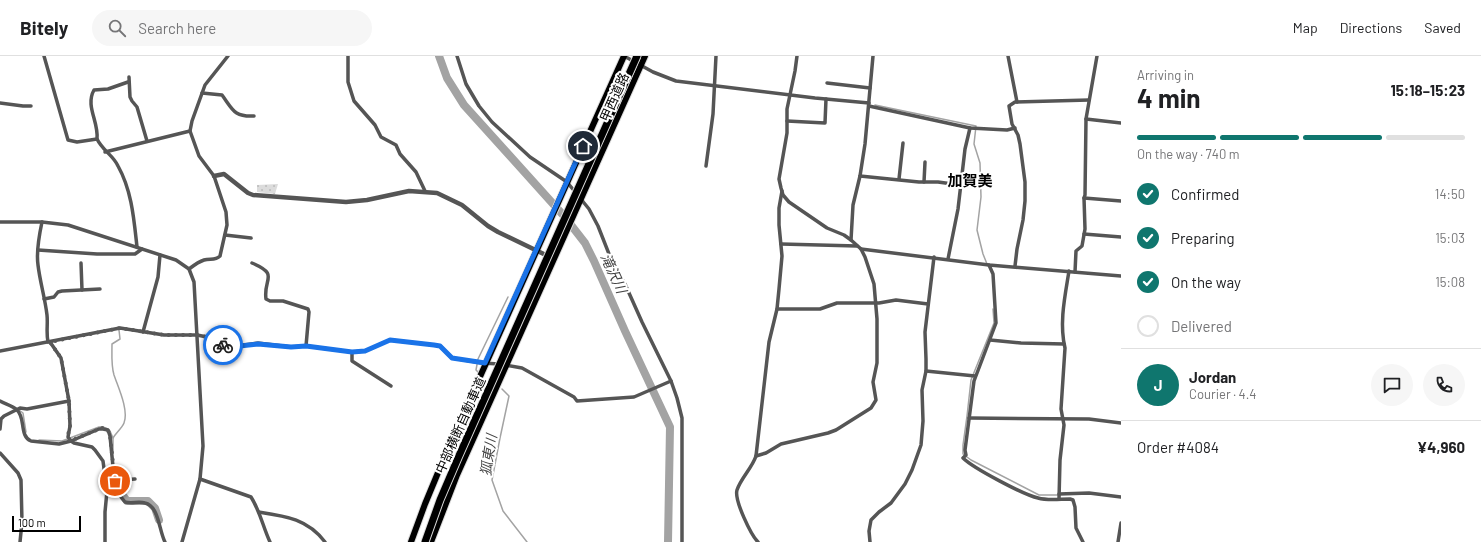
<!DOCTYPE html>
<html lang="en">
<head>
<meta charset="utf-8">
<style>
	:root { --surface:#fff; --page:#f6f6f6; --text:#202124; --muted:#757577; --line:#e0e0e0; --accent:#0f766e }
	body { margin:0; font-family:Barlow,"Noto Sans JP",sans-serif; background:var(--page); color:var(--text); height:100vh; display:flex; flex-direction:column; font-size:15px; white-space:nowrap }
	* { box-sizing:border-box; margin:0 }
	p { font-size:13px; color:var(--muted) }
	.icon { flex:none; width:22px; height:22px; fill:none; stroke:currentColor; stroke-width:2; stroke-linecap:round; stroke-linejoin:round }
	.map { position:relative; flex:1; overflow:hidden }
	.details { display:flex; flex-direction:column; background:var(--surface); width:360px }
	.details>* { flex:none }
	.scale { position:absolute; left:12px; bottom:10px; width:69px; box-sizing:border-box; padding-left:4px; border:2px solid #000; border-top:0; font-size:11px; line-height:14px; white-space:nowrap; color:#000; -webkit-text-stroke:3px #fff; paint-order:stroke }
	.pin { position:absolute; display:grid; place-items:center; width:34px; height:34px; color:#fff; margin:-17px; border:2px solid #fff; border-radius:50%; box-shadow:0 1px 4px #0007 }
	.courier { position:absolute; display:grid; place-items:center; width:40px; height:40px; margin:-20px; border:3px solid #1a73e8; border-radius:50%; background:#fff; color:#222; box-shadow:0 1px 5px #0007 }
	.summary em { font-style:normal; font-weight:700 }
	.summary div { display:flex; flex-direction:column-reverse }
	.summary { display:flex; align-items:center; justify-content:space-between; height:68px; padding:0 16px }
	h1 { font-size:26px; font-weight:700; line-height:30px }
	.bar { display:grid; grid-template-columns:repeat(4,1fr); gap:6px 4px; align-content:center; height:48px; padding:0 16px }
	.bar i { height:5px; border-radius:3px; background:var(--line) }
	.bar .active { background:var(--accent) }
	.bar p { grid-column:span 4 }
	.line { display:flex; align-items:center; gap:10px; padding:0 16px; border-top:1px solid var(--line) }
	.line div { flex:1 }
	.round { display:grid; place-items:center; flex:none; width:42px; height:42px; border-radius:21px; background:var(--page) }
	ol { padding:0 16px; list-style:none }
	li { display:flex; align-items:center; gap:12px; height:44px }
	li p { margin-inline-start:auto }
	li .icon { padding:4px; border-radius:50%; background:var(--accent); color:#fff; stroke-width:4 }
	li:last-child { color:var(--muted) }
	li i { width:22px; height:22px; border:2px solid var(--line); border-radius:50% }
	header { display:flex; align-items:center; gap:24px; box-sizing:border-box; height:56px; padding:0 20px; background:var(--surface); border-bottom:1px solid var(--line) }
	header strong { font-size:19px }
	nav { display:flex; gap:22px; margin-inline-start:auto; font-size:14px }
	.search { width:280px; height:36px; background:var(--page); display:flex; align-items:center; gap:10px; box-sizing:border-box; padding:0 14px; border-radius:22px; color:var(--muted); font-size:15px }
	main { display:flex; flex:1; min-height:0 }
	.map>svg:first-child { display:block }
	.park { fill:url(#park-dots) }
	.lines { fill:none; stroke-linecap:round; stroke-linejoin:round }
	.stream { stroke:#a3a3a3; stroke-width:1.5 }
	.river { stroke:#a3a3a3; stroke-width:8 }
	.trunk-casing { stroke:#dbdbdb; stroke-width:8 }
	.minor { stroke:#555; stroke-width:3.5 }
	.tertiary { stroke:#555; stroke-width:4.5 }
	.trunk { stroke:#000; stroke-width:6 }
	.motorway-bridge-casing { stroke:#dbdbdb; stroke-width:9; stroke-linecap:butt }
	.motorway-bridge { stroke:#000; stroke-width:7 }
	.done { stroke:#595959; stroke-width:4; stroke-dasharray:0 7.2 }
	.route { stroke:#1a73e8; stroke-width:5 }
	.labels { text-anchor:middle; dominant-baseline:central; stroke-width:4; stroke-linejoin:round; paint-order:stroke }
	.street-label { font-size:13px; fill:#000; stroke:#fff }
	.water-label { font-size:14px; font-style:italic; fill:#444; stroke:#fff }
	.quarter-label { font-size:15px; font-weight:bold; fill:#000; stroke:#fff }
</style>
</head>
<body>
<header>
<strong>Bitely</strong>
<div class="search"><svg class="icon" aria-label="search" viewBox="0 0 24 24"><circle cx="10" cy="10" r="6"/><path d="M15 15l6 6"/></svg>Search here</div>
<nav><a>Map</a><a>Directions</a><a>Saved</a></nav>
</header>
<main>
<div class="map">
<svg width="1121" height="486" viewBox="0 0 1121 486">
	<defs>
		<pattern id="park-dots" width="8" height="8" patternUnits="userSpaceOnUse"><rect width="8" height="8" fill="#dcdcdc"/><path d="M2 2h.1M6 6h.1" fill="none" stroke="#bbb" stroke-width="1.8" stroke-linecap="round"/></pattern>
	</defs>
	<rect width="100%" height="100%" fill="#fff"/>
	<path class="park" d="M278,128L275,138L257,136V129Z"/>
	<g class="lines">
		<g class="stream">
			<path d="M875,49L976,70L974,88L980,107L981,141L977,174L983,198L987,208"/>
			<path d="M993,253L994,267L971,324L967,360L963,389V398L971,404L1039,439H1058"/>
			<path d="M478,316L476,314L478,303L508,241"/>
			<path d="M502,333L509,340L500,382L492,424L503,455L527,486"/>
			<path d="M19,354L23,357L26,376"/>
			<path d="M110,375L113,382V397"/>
			<path d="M113,382C116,377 122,372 124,367C129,354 118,331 114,319C111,309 112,298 112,288L120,283L119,274"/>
			<path d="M39,384L62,385L99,371H103L108,373"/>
		</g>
		<g class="river">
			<path d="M439,0L447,22L464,49L564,160L585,187L594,205L625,275L670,371L668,486"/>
			<path d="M115,416C116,428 119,436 127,445H148L155,452L159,464"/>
		</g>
		<defs>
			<g id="trunk">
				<path d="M411,486L425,448L452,383L624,0"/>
				<path d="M431,486L457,419L645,0"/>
			</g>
		</defs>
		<use href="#trunk" class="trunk-casing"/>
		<g class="minor">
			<path d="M44,0L68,84L77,86L97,83C103,95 113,99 118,110C132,135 134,164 137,191"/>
			<path d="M348,0V26L354,45L375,69L381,81L396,89L400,98L416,116L425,135"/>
			<path d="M457,0L466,28L479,50L492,66L530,101L567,126L589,153L598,170L611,203L625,228L642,266L671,325L677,342L682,362V486"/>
			<path d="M624,0L653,16L676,25L815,42L869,47"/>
			<path d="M1008,0L1017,46"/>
			<path d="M129,21L130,41L132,45L137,51L147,85"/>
			<path d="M827,27L870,32"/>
			<path d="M202,37L222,39C233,54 234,61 254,60"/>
			<path d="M0,47L23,50H31"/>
			<path d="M869,50L970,72L1007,74L1015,72"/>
			<path d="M1086,63L1121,67"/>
			<path d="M787,65L825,67L826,43"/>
			<path d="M97,83C99,66 85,50 94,34L108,33L128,26"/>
			<path d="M105,96L190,75"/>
			<path d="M706,110L713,58L716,0"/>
			<path d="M860,120L919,126H938L960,129"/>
			<path d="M899,123L903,87"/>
			<path d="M924,126L925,106"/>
			<path d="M1084,142L1121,145"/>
			<path d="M0,166H42L68,169L176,204L189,213L194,226L203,390L200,423L182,486"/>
			<path d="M42,166C39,180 36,195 38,209C40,226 45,242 47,259C48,268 46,277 48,286"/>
			<path d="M1084,178L1121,181"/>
			<path d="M225,179L251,182"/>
			<path d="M851,184L853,149L860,120L865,88L873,0"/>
			<path d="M781,188L857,190"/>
			<path d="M861,193L989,209L1121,220"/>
			<path d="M38,194L97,198H135L142,193"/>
			<path d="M948,203L958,153L965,93L970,72"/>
			<path d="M81,207L82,234"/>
			<path d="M252,207C280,219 263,222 266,243L270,245H283L308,253L309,256L306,290"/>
			<path d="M989,209L993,218L996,267L974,325L965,394L966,399L963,402C973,412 1024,439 1038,442C1048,445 1060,443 1070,443L1073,444L1075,451L1076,472L1083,486"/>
			<path d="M1015,210L1017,193L1023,164L1025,145V126L1020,88L1018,79L1012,68L1009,50L1015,46L1089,44"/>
			<path d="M189,213C193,210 198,206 204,204C210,202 215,205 220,200L227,169L226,156L214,120L199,100L190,75L192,65L205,29L228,0"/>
			<path d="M1075,216L1076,195L1082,190L1085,173L1084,142L1085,139L1086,63L1097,0"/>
			<path d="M44,243L54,241L58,236L62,235L100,233"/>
			<path d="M777,253H820L837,247H879L896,244L928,248"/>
			<path d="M143,276L158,221L160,199"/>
			<path d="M990,284L1021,287L1064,288"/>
			<path d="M50,286L61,302L69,345L70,370L68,381L71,385L74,387L92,391L95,394L103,405L107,435L105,456V486"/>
			<path d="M0,295L120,272L164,279H197L212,282L224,289L230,291L258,287L291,291L306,290L352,296L365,295L390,284L434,289L440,290L452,302L482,307L499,308"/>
			<path d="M352,296V305L391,330"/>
			<path d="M505,309L522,312L574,341L577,345L634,341L671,325"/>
			<path d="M926,315L975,320"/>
			<path d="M0,345C5,348 13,350 17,354C26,362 19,380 31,385L59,388L71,385L99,373H103L108,374L110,380L115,431L117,436L125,446C132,448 138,445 145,447C159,450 159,475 165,486"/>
			<path d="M969,362L1089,363L1121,367"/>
			<path d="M0,373L1,363L4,360L20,352L27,353L69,345"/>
			<path d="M0,397L18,417L21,424L22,466L20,486"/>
			<path d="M756,400L766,397L781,388L828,377L836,374L871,352L876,344L873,326L877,307V263L874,228L865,201L861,193L851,184L844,179L827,172L789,146L783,139L781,132L779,123L787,77V53L795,15L797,0"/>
			<path d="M200,423L251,441C260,455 263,471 270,486"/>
			<path d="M106,428L121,424L135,423"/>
			<path d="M1059,438L1089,437L1121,441"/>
			<path d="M1059,443L1060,404L1064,369L1061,353L1065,292C1059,267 1065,240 1069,215"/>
			<path d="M259,456C286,460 308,463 325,486"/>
			<path d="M758,486C751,479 734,444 737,434C741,422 752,412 756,400L769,286L777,253L779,233L782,200L779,169V152L782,135"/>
			<path d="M870,486L869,475L871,464L879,456L891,447L905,428L912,414L921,389L923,365L922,334L926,315V303L925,276L934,201"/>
			<path d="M1118,486L1121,467"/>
		</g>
		<path class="tertiary" d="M214,120L224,118L248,137L253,139L346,146L367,144L409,135L437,137L462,149L488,170L498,176L550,201"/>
		<use href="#trunk" class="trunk"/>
		<defs>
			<path id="motorway-bridge" d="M425,486L440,444L458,402L637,0"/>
		</defs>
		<use href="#motorway-bridge" class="motorway-bridge-casing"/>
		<use href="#motorway-bridge" class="motorway-bridge"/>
	</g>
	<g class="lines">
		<path class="done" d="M115,425L110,380L108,374L102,372L99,373L70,385L68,379L70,370L69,345L61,302L50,286L120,272L164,279H196L212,282L223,289"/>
		<path class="route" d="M223,289L230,291L258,288L291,291L306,290L352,296L365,295L390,284L434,289L440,290L452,302L485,307L583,90"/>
	</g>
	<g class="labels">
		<g class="street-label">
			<text transform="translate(614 41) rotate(-66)">甲西道路</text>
			<text transform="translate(460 369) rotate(-66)">中部横断自動車道</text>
		</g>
		<g class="water-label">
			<text transform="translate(614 217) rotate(65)">滝沢川</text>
			<text transform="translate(488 399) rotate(-81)">狐東川</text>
		</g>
		<g class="quarter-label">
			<text x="970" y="124">加賀美</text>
		</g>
	</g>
</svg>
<div class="scale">100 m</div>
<div class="pin" style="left:115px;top:425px;background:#ea580c"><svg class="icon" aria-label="bag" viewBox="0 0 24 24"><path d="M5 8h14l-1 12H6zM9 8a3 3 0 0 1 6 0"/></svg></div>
<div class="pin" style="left:583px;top:90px;background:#1f2937"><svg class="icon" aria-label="home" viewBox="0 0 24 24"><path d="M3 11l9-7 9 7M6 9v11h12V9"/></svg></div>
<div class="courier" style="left:223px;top:289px"><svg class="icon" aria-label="bike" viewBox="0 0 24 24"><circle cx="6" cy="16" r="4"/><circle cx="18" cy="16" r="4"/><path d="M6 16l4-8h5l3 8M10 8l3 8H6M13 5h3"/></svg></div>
</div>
<section class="details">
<div class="summary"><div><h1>4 min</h1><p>Arriving in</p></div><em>15:18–15:23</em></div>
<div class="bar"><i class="active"></i><i class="active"></i><i class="active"></i><i></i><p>On the way · 740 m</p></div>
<ol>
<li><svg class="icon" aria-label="check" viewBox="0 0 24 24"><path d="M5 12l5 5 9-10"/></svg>Confirmed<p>14:50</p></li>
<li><svg class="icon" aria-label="check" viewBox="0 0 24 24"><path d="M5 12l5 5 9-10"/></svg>Preparing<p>15:03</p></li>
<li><svg class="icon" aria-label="check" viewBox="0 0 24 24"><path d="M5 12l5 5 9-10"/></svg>On the way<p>15:08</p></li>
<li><i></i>Delivered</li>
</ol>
<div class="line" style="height:72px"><b class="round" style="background:var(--accent);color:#fff">J</b><div><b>Jordan</b><p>Courier · 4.4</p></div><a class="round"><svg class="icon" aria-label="chat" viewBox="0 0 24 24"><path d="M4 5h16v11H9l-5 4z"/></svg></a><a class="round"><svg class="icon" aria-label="phone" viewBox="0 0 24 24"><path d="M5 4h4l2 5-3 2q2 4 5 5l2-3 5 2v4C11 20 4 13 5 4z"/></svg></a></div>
<div class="line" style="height:52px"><div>Order #4084</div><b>¥4,960</b></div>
</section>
</main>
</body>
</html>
